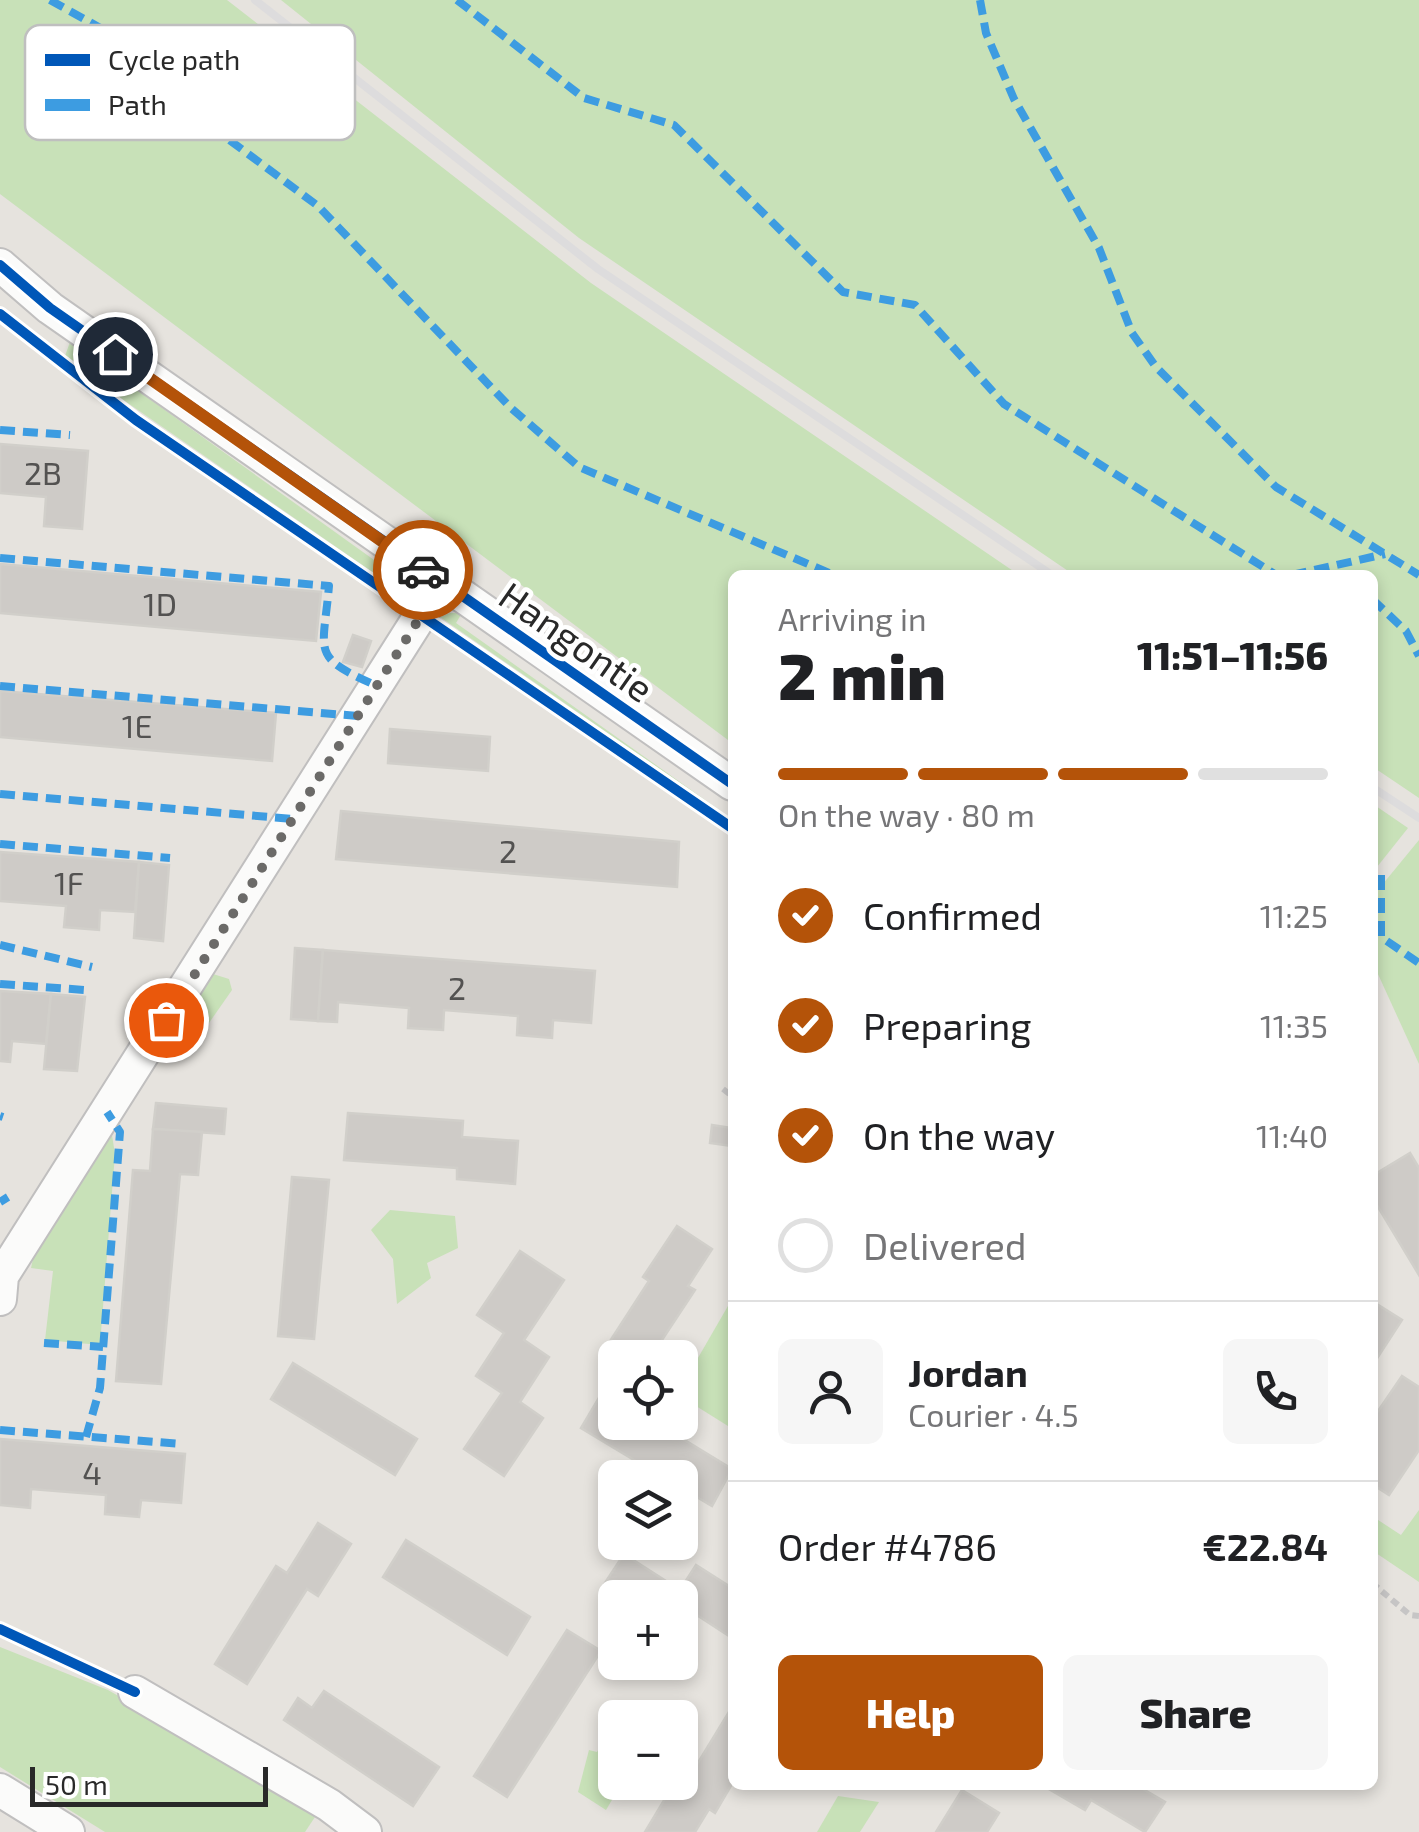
<!DOCTYPE html>
<html lang="en">
<head>
<meta charset="utf-8">
<style>
	:root { --surface:#fff; --page:#f6f6f6; --text:#202124; --muted:#757577; --line:#e0e0e0; --accent:#b45309 }
	body { margin:0; font-family:"Exo 2",sans-serif; background:var(--page); color:var(--text); height:100vh; display:flex; flex-direction:column; font-size:38px; white-space:nowrap }
	* { box-sizing:border-box; margin:0 }
	p { font-size:32px; color:var(--muted) }
	.icon { flex:none; width:55px; height:55px; fill:none; stroke:currentColor; stroke-width:2; stroke-linecap:round; stroke-linejoin:round }
	.map { position:relative; flex:1; overflow:hidden }
	.drawer { position:absolute; left:728px; top:570px; width:650px; height:1220px; display:flex; flex-direction:column; background:var(--surface); border-radius:15px; box-shadow:0 5px 15px #0003 }
	.drawer>* { flex:none }
	.fabs { position:absolute; left:598px; top:1340px; display:grid; gap:20px }
	.fabs a { display:grid; place-items:center; width:100px; height:100px; border-radius:15px; background:var(--surface); box-shadow:0 5px 15px #0003; font-size:50px }
	.scale { position:absolute; left:30px; bottom:25px; width:238px; box-sizing:border-box; padding-left:10px; border:5px solid #292929; border-top:0; font-size:28px; line-height:35px; white-space:nowrap; color:#292929; -webkit-text-stroke:8px #fff; paint-order:stroke }
	.pin { position:absolute; display:grid; place-items:center; width:85px; height:85px; color:#fff; margin:-42px; border:5px solid #fff; border-radius:50%; box-shadow:0 2px 10px #0007 }
	.courier { position:absolute; display:grid; place-items:center; width:100px; height:100px; margin:-50px; border:8px solid #b45309; border-radius:50%; background:#fff; color:#222; box-shadow:0 2px 12px #0007 }
	.head em { font-style:normal; font-weight:800 }
	.head div { display:flex; flex-direction:column-reverse }
	.head { display:flex; align-items:center; justify-content:space-between; height:170px; padding:0 50px }
	h1 { font-size:65px; font-weight:800; line-height:75px }
	.bar { display:grid; grid-template-columns:repeat(4,1fr); gap:15px 10px; align-content:center; height:120px; padding:0 50px }
	.bar i { height:12px; border-radius:8px; background:var(--line) }
	.bar .selected { background:var(--accent) }
	.bar p { grid-column:span 4 }
	.line { display:flex; align-items:center; gap:25px; padding:0 50px; border-top:2px solid var(--line) }
	.line div { flex:1 }
	.round { display:grid; place-items:center; flex:none; width:105px; height:105px; border-radius:15px; background:var(--page) }
	ol { padding:0 50px; list-style:none }
	li { display:flex; align-items:center; gap:30px; height:110px }
	li p { margin-inline-start:auto }
	li .icon { padding:10px; border-radius:50%; background:var(--accent); color:#fff; stroke-width:4 }
	li:last-child { color:var(--muted) }
	li i { width:55px; height:55px; border:5px solid var(--line); border-radius:50% }
	.button { display:flex; gap:20px; margin-top:auto; padding:20px 50px }
	.button a { flex:1; height:115px; border-radius:15px; background:var(--accent); color:#fff; font-size:40px; font-weight:800; line-height:115px; text-align:center }
	.button a+a { background:var(--page); color:var(--text) }
	.map>svg:first-child { display:block }
	.green { fill:#c8e1b8 }
	.building { fill:#cecbc7; stroke:#d1cfca; stroke-width:2.5 }
	.lines { fill:none; stroke-linecap:round; stroke-linejoin:round }
	.minor-casing { stroke:#c0bfbf; stroke-width:36 }
	.path { stroke:#c6c5c5; stroke-width:6; stroke-dasharray:8 5; stroke-linecap:butt }
	.minor { stroke:#fbfbfa; stroke-width:32 }
	.rail { stroke:#dddcdd; stroke-width:8 }
	.quiet { stroke:#3d9ce1; stroke-width:8; stroke-dasharray:15 8; stroke-linecap:butt }
	.cycleway-casing { stroke:#fff; stroke-width:16 }
	.cycleway { stroke:#0057b8; stroke-width:10 }
	.done { stroke:#6b6a68; stroke-width:10; stroke-dasharray:0 18 }
	.route { stroke:#b45309; stroke-width:12 }
	.labels { text-anchor:middle; dominant-baseline:central; stroke-width:9; stroke-linejoin:round; paint-order:stroke }
	.number-label { font-size:32px; fill:#535251 }
	.street-label { font-size:38px; fill:#292929; stroke:#fff }
	.key { fill:#fff; stroke:#bfbfbf; stroke-width:2.5 }
	.key-label { font-size:28px; fill:#292929 }
</style>
</head>
<body>
<div class="map">
<svg width="1419" height="1832" viewBox="0 0 1419 1832">
	<rect width="100%" height="100%" fill="#e6e3de"/>
	<g class="green">
		<path d="M0,0H227L591,283L1019,575H732V743L0,194Z"/>
		<path d="M281,0H1419V798L1373,767L1372,575H1074L579,238Z"/>
		<path d="M70,342L395,575L397,589L106,388L65,356Z"/>
		<path d="M450,613H462L456,623L732,819L440,617Z"/>
		<path d="M1373,804L1408,828L1373,872H1372Z"/>
		<path d="M1419,840V1064L1372,961L1373,896Z"/>
		<path d="M213,974L229,979L232,990L188,1053L174,1038Z"/>
		<path d="M112,1135L115,1154L100,1345L45,1340L53,1271L31,1268L33,1259Z"/>
		<path d="M390,1210L455,1216L458,1248L427,1263L431,1278L397,1304L393,1259L371,1230Z"/>
		<path d="M732,1299V1419L728,1426L680,1396V1389Z"/>
		<path d="M1419,1510V1582L1373,1551L1372,1516L1401,1535Z"/>
		<path d="M0,1647L108,1690L313,1807L315,1817L305,1832H105L0,1767Z"/>
		<path d="M615,1720V1782L622,1783L606,1810L578,1792L589,1750L597,1752Z"/>
		<path d="M838,1796L879,1802L860,1832H817Z"/>
	</g>
	<g class="building">
		<path d="M0,444L88,451L82,529L44,526L46,497L0,493Z"/>
		<path d="M0,564L321,592L316,641L0,613Z"/>
		<path d="M353,635L371,641L362,667L343,662Z"/>
		<path d="M0,691L276,713L272,761L0,737Z"/>
		<path d="M390,729L490,737L488,771L388,763Z"/>
		<path d="M341,811L679,842L677,887L336,859Z"/>
		<path d="M0,852L139,862L135,912L100,910L99,930L64,927L66,906L0,901Z"/>
		<path d="M139,862L169,865L163,941L134,938Z"/>
		<path d="M295,948L323,950L318,1021L291,1019Z"/>
		<path d="M323,950L595,971L591,1023L553,1020L552,1038L517,1035L518,1016L444,1010L443,1030L408,1028L409,1008L338,1002L337,1022L318,1021Z"/>
		<path d="M0,991L51,994L46,1044L12,1041L10,1062L0,1061Z"/>
		<path d="M51,994L85,997L77,1071L44,1069Z"/>
		<path d="M156,1103L226,1109L224,1134L153,1129Z"/>
		<path d="M348,1113L463,1121L462,1137L518,1141L515,1184L457,1179V1168L344,1160Z"/>
		<path d="M712,1125L732,1128V1146L710,1143Z"/>
		<path d="M153,1129L202,1132L198,1175L180,1174L161,1384L116,1381L133,1170L150,1171Z"/>
		<path d="M1410,1153L1419,1168V1275L1372,1197V1176Z"/>
		<path d="M292,1177L329,1180L314,1339L278,1336Z"/>
		<path d="M677,1226L712,1249L688,1286L695,1290L650,1358L615,1361L603,1352L649,1281L643,1277Z"/>
		<path d="M520,1251L564,1280L524,1340L549,1357L520,1402L543,1418L504,1476L464,1449L502,1393L476,1376L504,1333L477,1315Z"/>
		<path d="M1372,1301L1402,1320L1372,1366Z"/>
		<path d="M293,1363L417,1439L395,1475L271,1399Z"/>
		<path d="M1402,1376L1419,1387V1450L1389,1495L1372,1484V1420Z"/>
		<path d="M603,1391L615,1398V1422H655L732,1469L712,1506L680,1487V1478H664L581,1428Z"/>
		<path d="M0,1439L185,1454L181,1503L141,1500L139,1517L105,1514L106,1495L31,1489L30,1508L0,1505Z"/>
		<path d="M318,1523L351,1544L318,1596L307,1589L247,1684L215,1664L276,1566L287,1573Z"/>
		<path d="M406,1540L530,1617L507,1655L383,1577Z"/>
		<path d="M624,1554L680,1590L696,1565L732,1588V1638L680,1604V1598H621L603,1586Z"/>
		<path d="M567,1630L601,1651L507,1797L474,1776Z"/>
		<path d="M324,1691L439,1767L413,1806L284,1720L298,1698L312,1708Z"/>
		<path d="M732,1707V1784L715,1813L709,1809L695,1832H645L675,1782H680L683,1771L690,1776Z"/>
		<path d="M1042,1785H1136L1165,1802L1145,1832L1091,1800L1085,1810Z"/>
		<path d="M962,1790L999,1813L987,1832H936Z"/>
	</g>
	<g class="lines">
		<defs>
			<g id="minor">
				<path d="M0,265L50,308L732,784"/>
				<path d="M0,1299L2,1276L441,583"/>
				<path d="M135,1692L329,1805L365,1832"/>
				<path d="M0,1790L68,1832"/>
			</g>
		</defs>
		<use href="#minor" class="minor-casing"/>
		<g class="path">
			<path d="M723,1089L732,1096"/>
			<path d="M1372,1583L1410,1615L1419,1616"/>
		</g>
		<use href="#minor" class="minor"/>
		<g class="rail">
			<path d="M255,0L598,269L1052,575"/>
			<path d="M1372,787L1419,818"/>
		</g>
		<g class="quiet">
			<path d="M50,0L131,45L212,127L318,206L511,408L579,467L834,575"/>
			<path d="M457,0L584,98L674,125L843,292L915,305L1004,404L1276,575"/>
			<path d="M980,0L986,33L1014,99L1099,248L1132,333L1156,367L1276,487L1419,575"/>
			<path d="M0,430L70,435"/>
			<path d="M0,558L329,586C323,655 310,656 377,686"/>
			<path d="M1292,575L1385,554"/>
			<path d="M1372,599L1406,631L1419,656"/>
			<path d="M0,686L358,716"/>
			<path d="M0,794L293,819"/>
			<path d="M0,844L170,858"/>
			<path d="M1381,875V937L1419,963"/>
			<path d="M0,945L92,967"/>
			<path d="M0,984L85,990"/>
			<path d="M0,1116L3,1117"/>
			<path d="M0,1202L8,1197"/>
			<path d="M44,1343L103,1347"/>
			<path d="M0,1430L183,1444"/>
			<path d="M86,1437L100,1388L120,1132L107,1112"/>
		</g>
		<defs>
			<g id="cycleway">
				<path d="M0,265L50,308L732,784"/>
				<path d="M0,314L136,420L732,828"/>
				<path d="M0,1629L135,1692"/>
			</g>
		</defs>
		<use href="#cycleway" class="cycleway-casing"/>
		<use href="#cycleway" class="cycleway"/>
	</g>
	<g class="lines">
		<path class="done" d="M166,1020L441,584L423,570"/>
		<path class="route" d="M115,354L423,570"/>
	</g>
	<g class="labels">
		<g class="number-label">
			<text x="43" y="472">2B</text>
			<text x="160" y="603">1D</text>
			<text x="137" y="725">1E</text>
			<text x="508" y="850">2</text>
			<text x="69" y="882">1F</text>
			<text x="457" y="987">2</text>
			<text x="92" y="1472">4</text>
		</g>
		<g class="street-label">
			<text transform="translate(577 641) rotate(35)">Hangontie</text>
		</g>
	</g>
	<rect x="25" y="25" width="330" height="115" rx="15" class="key"/>
	<rect x="45" y="54" width="45" height="12" fill="#0057b8"/>
	<rect x="45" y="99" width="45" height="12" fill="#3d9ce1"/>
	<g class="key-label">
		<text x="108" y="70">Cycle path</text>
		<text x="108" y="115">Path</text>
	</g>
</svg>
<div class="fabs">
<a><svg class="icon" aria-label="locate" viewBox="0 0 24 24"><circle cx="12" cy="12" r="6"/><path d="M12 2v4M12 18v4M2 12h4M18 12h4"/></svg></a>
<a><svg class="icon" aria-label="layers" viewBox="0 0 24 24"><path d="M12 4l9 5-9 5-9-5zM3 14l9 5 9-5"/></svg></a>
<a>+</a>
<a>−</a>
</div>
<div class="scale">50 m</div>
<div class="pin" style="left:166px;top:1020px;background:#ea580c"><svg class="icon" aria-label="bag" viewBox="0 0 24 24"><path d="M5 8h14l-1 12H6zM9 8a3 3 0 0 1 6 0"/></svg></div>
<div class="pin" style="left:115px;top:354px;background:#1f2937"><svg class="icon" aria-label="home" viewBox="0 0 24 24"><path d="M3 11l9-7 9 7M6 9v11h12V9"/></svg></div>
<div class="courier" style="left:423px;top:570px"><svg class="icon" aria-label="car" viewBox="0 0 24 24"><path d="M5 17H2v-5l4-1 3-4h7l3 4 3 1v5h-3M9 17h6M6 11h13"/><circle cx="7" cy="17" r="2"/><circle cx="17" cy="17" r="2"/></svg></div>
<section class="drawer">
<div class="head"><div><h1>2 min</h1><p>Arriving in</p></div><em>11:51–11:56</em></div>
<div class="bar"><i class="selected"></i><i class="selected"></i><i class="selected"></i><i></i><p>On the way · 80 m</p></div>
<ol>
<li><svg class="icon" aria-label="check" viewBox="0 0 24 24"><path d="M5 12l5 5 9-10"/></svg>Confirmed<p>11:25</p></li>
<li><svg class="icon" aria-label="check" viewBox="0 0 24 24"><path d="M5 12l5 5 9-10"/></svg>Preparing<p>11:35</p></li>
<li><svg class="icon" aria-label="check" viewBox="0 0 24 24"><path d="M5 12l5 5 9-10"/></svg>On the way<p>11:40</p></li>
<li><i></i>Delivered</li>
</ol>
<div class="line" style="height:180px"><a class="round"><svg class="icon" aria-label="person" viewBox="0 0 24 24"><circle cx="12" cy="8" r="4"/><path d="M4 21q1-7 8-7t8 7"/></svg></a><div><b>Jordan</b><p>Courier · 4.5</p></div><a class="round"><svg class="icon" aria-label="phone" viewBox="0 0 24 24"><path d="M5 4h4l2 5-3 2q2 4 5 5l2-3 5 2v4C11 20 4 13 5 4z"/></svg></a></div>
<div class="line" style="height:130px"><div>Order #4786</div><b>€22.84</b></div>
<div class="button"><a>Help</a><a>Share</a></div>
</section>
</div>
</body>
</html>
